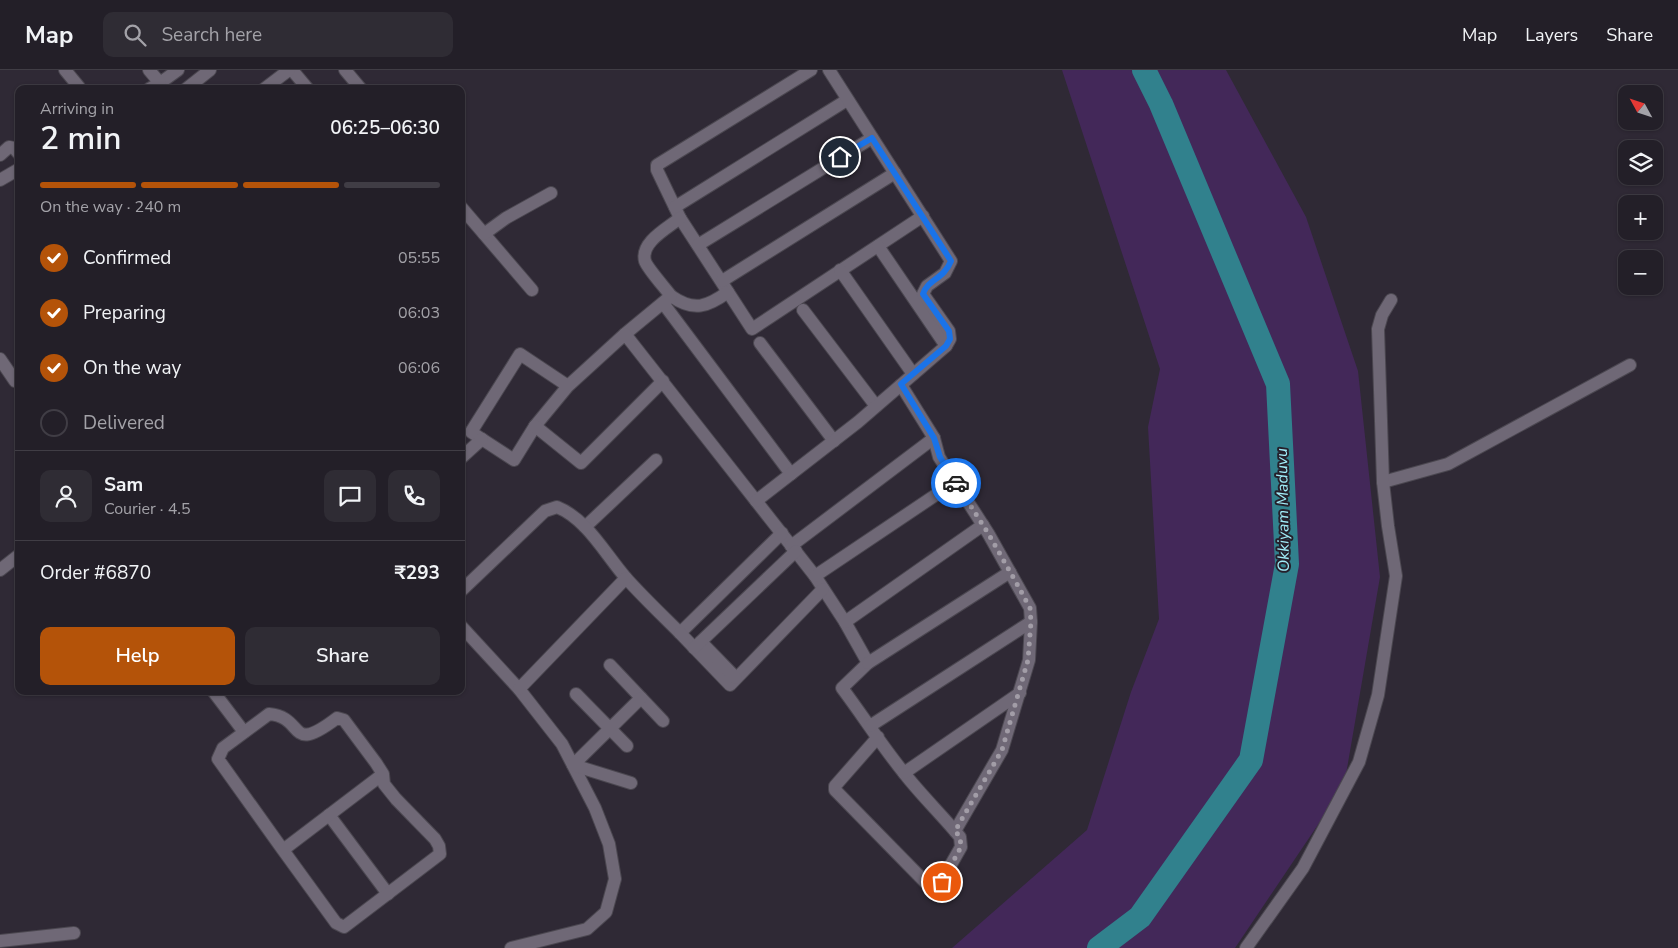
<!DOCTYPE html>
<html lang="en">
<head>
<meta charset="utf-8">
<style>
	:root { --surface:#231f28; --page:#2f2c34; --text:#f1f3f6; --muted:#a3a2a8; --line:#403d45; --accent:#b45309 }
	body { margin:0; font-family:"Nunito Sans",sans-serif; background:var(--page); color:var(--text); height:100vh; display:flex; flex-direction:column; font-size:19px; white-space:nowrap }
	* { box-sizing:border-box; margin:0 }
	p { font-size:16px; color:var(--muted) }
	.icon { flex:none; width:28px; height:28px; fill:none; stroke:currentColor; stroke-width:2; stroke-linecap:round; stroke-linejoin:round }
	.map { position:relative; flex:1; overflow:hidden }
	.details { position:absolute; left:15px; top:15px; width:450px; height:610px; display:flex; flex-direction:column; background:var(--surface); border-radius:10px; box-shadow:0 1px 4px #0004,0 0 0 1px var(--line) }
	.details>* { flex:none }
	.needle { width:32px; rotate:310deg }
	.fabs { position:absolute; left:1618px; top:15px; display:grid; gap:10px }
	.fabs a { display:grid; place-items:center; width:45px; height:45px; border-radius:10px; background:var(--surface); box-shadow:0 1px 4px #0004,0 0 0 1px var(--line); font-size:25px }
	.pin { position:absolute; display:grid; place-items:center; width:42px; height:42px; color:#fff; margin:-21px; border:2px solid #fff; border-radius:50%; box-shadow:0 1px 5px #0007 }
	.courier { position:absolute; display:grid; place-items:center; width:50px; height:50px; margin:-25px; border:4px solid #1a73e8; border-radius:50%; background:#fff; color:#222; box-shadow:0 1px 6px #0007 }
	.head em { font-style:normal; font-weight:600 }
	.head div { display:flex; flex-direction:column-reverse }
	.head { display:flex; align-items:center; justify-content:space-between; height:85px; padding:0 25px }
	h1 { font-size:32px; font-weight:600; line-height:38px }
	.bar { display:grid; grid-template-columns:repeat(4,1fr); gap:8px 5px; align-content:center; height:60px; padding:0 25px }
	.bar i { height:6px; border-radius:4px; background:var(--line) }
	.bar .active { background:var(--accent) }
	.bar p { grid-column:span 4 }
	.line { display:flex; align-items:center; gap:12px; padding:0 25px; border-top:1px solid var(--line) }
	.line div { flex:1 }
	.round { display:grid; place-items:center; flex:none; width:52px; height:52px; border-radius:10px; background:var(--page) }
	ol { padding:0 25px; list-style:none }
	li { display:flex; align-items:center; gap:15px; height:55px }
	li p { margin-inline-start:auto }
	li .icon { padding:5px; border-radius:50%; background:var(--accent); color:#fff; stroke-width:4 }
	li:last-child { color:var(--muted) }
	li i { width:28px; height:28px; border:2px solid var(--line); border-radius:50% }
	.primary-button { display:flex; gap:10px; margin-top:auto; padding:10px 25px }
	.primary-button a { flex:1; height:58px; border-radius:10px; background:var(--accent); color:#fff; font-size:20px; font-weight:600; line-height:58px; text-align:center }
	.primary-button a+a { background:var(--page); color:var(--text) }
	header { display:flex; align-items:center; gap:30px; box-sizing:border-box; height:70px; padding:0 25px; background:var(--surface); border-bottom:1px solid var(--line) }
	header strong { font-size:24px }
	nav { display:flex; gap:28px; margin-inline-start:auto; font-size:18px }
	.search { width:350px; height:45px; background:var(--page); display:flex; align-items:center; gap:12px; box-sizing:border-box; padding:0 18px; border-radius:10px; color:var(--muted); font-size:19px }
	.map>svg:first-child { display:block }
	.green { fill:#432859 }
	.lines { fill:none; stroke-linecap:round; stroke-linejoin:round }
	.river { stroke:#31818d; stroke-width:24 }
	.street-casing { stroke:#4b4750; stroke-width:14 }
	.secondary-casing { stroke:#4b4750; stroke-width:14 }
	.street { stroke:#6f6876; stroke-width:12 }
	.secondary { stroke:#6f6876; stroke-width:12 }
	.done { stroke:#a29da7; stroke-width:5; stroke-dasharray:0 9 }
	.route { stroke:#1a73e8; stroke-width:6 }
	.labels { text-anchor:middle; dominant-baseline:central; stroke-width:4; stroke-linejoin:round; paint-order:stroke }
	.water-label { font-size:16px; font-style:italic; fill:#a0ecf8; stroke:#251f2a }
</style>
</head>
<body>
<header>
<strong>Map</strong>
<div class="search"><svg class="icon" aria-label="search" viewBox="0 0 24 24"><circle cx="10" cy="10" r="6"/><path d="M15 15l6 6"/></svg>Search here</div>
<nav><a>Map</a><a>Layers</a><a>Share</a></nav>
</header>
<div class="map">
<svg width="1678" height="878" viewBox="0 0 1678 878">
	<rect width="100%" height="100%" fill="#2f2935"/>
	<path class="green" d="M1062,0H1226L1306,147L1358,301L1380,507L1344,716L1235,878H952L1087,760L1131,622L1159,549L1148,357L1160,299Z"/>
	<g class="lines">
		<path class="river" d="M1099,878L1140,847L1251,690L1287,494L1278,314L1161,34L1144,0"/>
		<defs>
			<g id="street">
				<path d="M65,0L79,17L78,19"/>
				<path d="M292,0L308,19"/>
				<path d="M345,0L361,19"/>
				<path d="M811,0L657,95V100L680,148L752,259L923,146"/>
				<path d="M160,13L178,0"/>
				<path d="M186,19L210,0"/>
				<path d="M264,19L289,0"/>
				<path d="M0,85L9,77L14,78L19,84"/>
				<path d="M461,137L532,220"/>
				<path d="M675,137L847,30"/>
				<path d="M484,164L506,148L551,123"/>
				<path d="M698,175L872,68"/>
				<path d="M878,176L946,276"/>
				<path d="M840,200L913,304"/>
				<path d="M722,211L895,103"/>
				<path d="M671,226C694,242 707,237 728,222"/>
				<path d="M663,233L791,404"/>
				<path d="M803,240L876,336"/>
				<path d="M625,264L671,226C666,219 647,198 645,191C640,172 668,158 680,148"/>
				<path d="M760,273L834,371"/>
				<path d="M0,289L15,311"/>
				<path d="M901,315L934,368L939,387L988,463L1030,538L1031,552L1029,590L1002,680L955,761"/>
				<path d="M568,316L535,356L514,390L471,362L520,284L568,316L625,264L815,506L845,552L868,593L842,618C863,646 882,676 904,703C921,725 942,745 960,767L961,777L941,812L937,816L931,818L835,720V716L878,667"/>
				<path d="M535,356L581,393L663,311"/>
				<path d="M461,388L482,369"/>
				<path d="M1383,412L1448,394L1630,295"/>
				<path d="M756,431L858,352L946,276L950,269L949,261L923,224L927,216L945,203L951,191L829,0"/>
				<path d="M585,457L656,390"/>
				<path d="M791,476L934,368"/>
				<path d="M0,500L19,485"/>
				<path d="M815,506L955,412"/>
				<path d="M461,521L545,441L557,437C587,449 605,484 626,508C643,527 662,545 680,563L782,463"/>
				<path d="M845,552L983,455"/>
				<path d="M461,556L519,619L562,674L595,738L609,774L615,809L606,842L587,859L511,878"/>
				<path d="M680,563L730,615L823,519"/>
				<path d="M701,572L736,608"/>
				<path d="M694,578L796,481"/>
				<path d="M868,593L1010,502"/>
				<path d="M610,595L663,651"/>
				<path d="M519,619L626,508"/>
				<path d="M213,621L244,662"/>
				<path d="M576,624L627,676"/>
				<path d="M870,656L1031,552"/>
				<path d="M904,703L1020,623"/>
				<path d="M631,713L573,695L641,628"/>
				<path d="M329,745L388,824"/>
				<path d="M283,780L336,853L344,857L440,784L439,776L435,769L396,729L384,714L383,704L376,693L344,650L337,648C287,686 306,647 269,644L223,678L218,689L283,780L383,704"/>
				<path d="M0,871L74,863"/>
				<path d="M1246,878L1303,798L1359,692L1378,625L1396,506L1388,456L1383,412L1378,259L1382,245L1391,230"/>
			</g>
			<g id="secondary">
				<path d="M149,19L160,13L149,0"/>
				<path d="M0,110L19,99"/>
			</g>
		</defs>
		<use href="#street" class="street-casing"/>
		<use href="#secondary" class="secondary-casing"/>
		<use href="#street" class="street"/>
		<use href="#secondary" class="secondary"/>
	</g>
	<g class="lines">
		<path class="done" d="M942,812L961,777L960,767L955,761L1002,680L1028,590L1031,552L1030,538L1017,514L988,463L956,413"/>
		<path class="route" d="M840,87L872,68L951,191C944,209 927,210 923,224L949,261L950,269L946,276L901,314L934,368L940,387L956,413"/>
	</g>
	<g class="labels">
		<g class="water-label">
			<text transform="translate(1283 440) rotate(-91)">Okkiyam Maduvu</text>
		</g>
	</g>
</svg>
<div class="fabs">
<a><svg class="needle" viewBox="-14 -14 28 28"><path d="M0-13l5 13h-10z" fill="#e53935"/><path d="M0 13l5-13h-10z" fill="#a3a2a8"/></svg></a>
<a><svg class="icon" aria-label="layers" viewBox="0 0 24 24"><path d="M12 4l9 5-9 5-9-5zM3 14l9 5 9-5"/></svg></a>
<a>+</a>
<a>−</a>
</div>
<div class="pin" style="left:942px;top:812px;background:#ea580c"><svg class="icon" aria-label="bag" viewBox="0 0 24 24"><path d="M5 8h14l-1 12H6zM9 8a3 3 0 0 1 6 0"/></svg></div>
<div class="pin" style="left:840px;top:87px;background:#1f2937"><svg class="icon" aria-label="home" viewBox="0 0 24 24"><path d="M3 11l9-7 9 7M6 9v11h12V9"/></svg></div>
<div class="courier" style="left:956px;top:413px"><svg class="icon" aria-label="car" viewBox="0 0 24 24"><path d="M5 17H2v-5l4-1 3-4h7l3 4 3 1v5h-3M9 17h6M6 11h13"/><circle cx="7" cy="17" r="2"/><circle cx="17" cy="17" r="2"/></svg></div>
<section class="details">
<div class="head"><div><h1>2 min</h1><p>Arriving in</p></div><em>06:25–06:30</em></div>
<div class="bar"><i class="active"></i><i class="active"></i><i class="active"></i><i></i><p>On the way · 240 m</p></div>
<ol>
<li><svg class="icon" aria-label="check" viewBox="0 0 24 24"><path d="M5 12l5 5 9-10"/></svg>Confirmed<p>05:55</p></li>
<li><svg class="icon" aria-label="check" viewBox="0 0 24 24"><path d="M5 12l5 5 9-10"/></svg>Preparing<p>06:03</p></li>
<li><svg class="icon" aria-label="check" viewBox="0 0 24 24"><path d="M5 12l5 5 9-10"/></svg>On the way<p>06:06</p></li>
<li><i></i>Delivered</li>
</ol>
<div class="line" style="height:90px"><a class="round"><svg class="icon" aria-label="person" viewBox="0 0 24 24"><circle cx="12" cy="8" r="4"/><path d="M4 21q1-7 8-7t8 7"/></svg></a><div><b>Sam</b><p>Courier · 4.5</p></div><a class="round"><svg class="icon" aria-label="chat" viewBox="0 0 24 24"><path d="M4 5h16v11H9l-5 4z"/></svg></a><a class="round"><svg class="icon" aria-label="phone" viewBox="0 0 24 24"><path d="M5 4h4l2 5-3 2q2 4 5 5l2-3 5 2v4C11 20 4 13 5 4z"/></svg></a></div>
<div class="line" style="height:65px"><div>Order #6870</div><b>₹293</b></div>
<div class="primary-button"><a>Help</a><a>Share</a></div>
</section>
</div>
</body>
</html>
